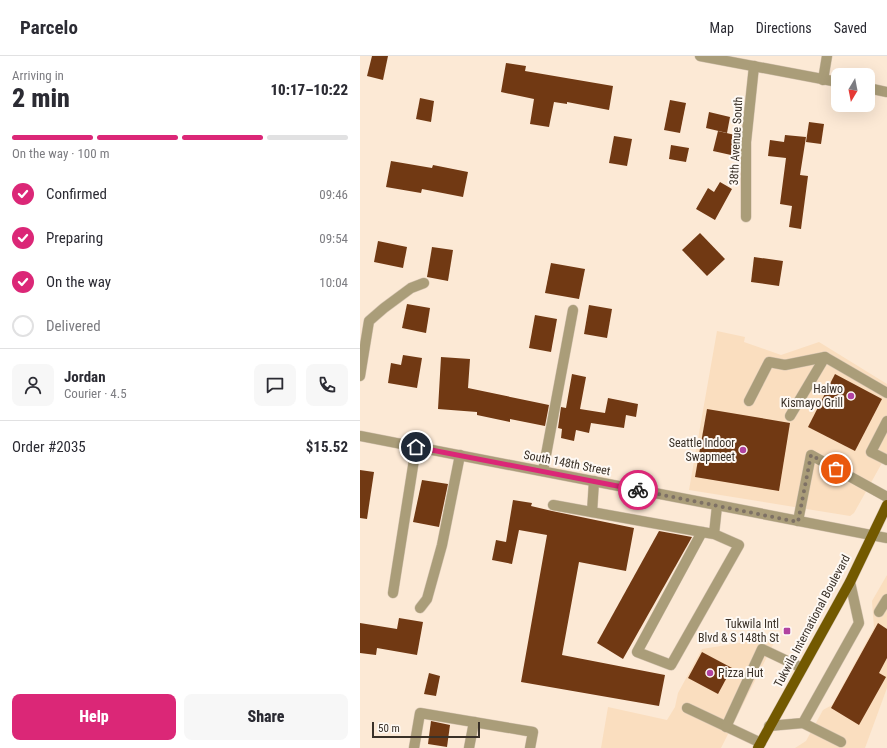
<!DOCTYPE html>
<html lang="en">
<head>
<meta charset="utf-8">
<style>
	:root { --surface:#fff; --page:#f7f7f7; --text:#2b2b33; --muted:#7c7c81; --line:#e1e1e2; --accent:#db2777 }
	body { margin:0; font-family:"Roboto Condensed",sans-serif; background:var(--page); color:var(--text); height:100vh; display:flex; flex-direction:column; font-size:15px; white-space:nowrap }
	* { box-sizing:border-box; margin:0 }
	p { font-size:13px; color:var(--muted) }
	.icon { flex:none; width:22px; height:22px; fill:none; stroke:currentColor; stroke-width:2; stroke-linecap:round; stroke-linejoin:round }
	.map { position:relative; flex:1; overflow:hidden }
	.details { display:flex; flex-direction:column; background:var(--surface); width:360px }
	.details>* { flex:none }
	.needle { width:26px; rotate:190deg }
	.fabs { position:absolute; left:471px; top:12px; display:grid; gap:8px }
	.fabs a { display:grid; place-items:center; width:44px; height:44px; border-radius:8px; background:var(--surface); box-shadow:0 4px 16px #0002; font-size:20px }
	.scale { position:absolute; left:12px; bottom:10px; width:108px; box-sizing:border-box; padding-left:4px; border:2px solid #3a3128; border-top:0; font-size:11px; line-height:14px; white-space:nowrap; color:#3a3128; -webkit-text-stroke:3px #fef9f4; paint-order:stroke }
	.pin { position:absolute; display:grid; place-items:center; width:34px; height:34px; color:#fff; margin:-17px; border:2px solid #fff; border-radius:50%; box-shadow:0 1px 4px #0007 }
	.courier { position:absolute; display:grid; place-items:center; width:40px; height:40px; margin:-20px; border:3px solid #db2777; border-radius:50%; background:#fff; color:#222; box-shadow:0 1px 5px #0007 }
	.overview em { font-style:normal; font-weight:800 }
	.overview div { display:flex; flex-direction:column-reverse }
	.overview { display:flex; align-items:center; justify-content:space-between; height:68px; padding:0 12px }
	h1 { font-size:26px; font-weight:800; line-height:30px }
	.bar { display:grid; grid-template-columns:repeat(4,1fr); gap:6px 4px; align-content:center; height:48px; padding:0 12px }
	.bar i { height:5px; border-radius:3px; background:var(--line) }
	.bar .active { background:var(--accent) }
	.bar p { grid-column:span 4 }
	.line { display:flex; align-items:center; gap:10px; padding:0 12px; border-top:1px solid var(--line) }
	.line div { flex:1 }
	.round { display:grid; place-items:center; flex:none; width:42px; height:42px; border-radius:8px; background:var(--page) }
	ol { padding:0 12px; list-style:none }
	li { display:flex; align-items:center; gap:12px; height:44px }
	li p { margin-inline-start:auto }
	li .icon { padding:4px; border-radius:50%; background:var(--accent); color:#fff; stroke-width:4 }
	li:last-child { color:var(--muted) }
	li i { width:22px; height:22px; border:2px solid var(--line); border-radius:50% }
	.action { display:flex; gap:8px; margin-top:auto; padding:8px 12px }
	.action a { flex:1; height:46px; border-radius:8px; background:var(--accent); color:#fff; font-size:16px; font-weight:800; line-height:46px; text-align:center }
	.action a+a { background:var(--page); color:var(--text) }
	header { display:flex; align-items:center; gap:24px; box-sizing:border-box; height:56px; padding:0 20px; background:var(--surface); border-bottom:1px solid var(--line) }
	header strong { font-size:19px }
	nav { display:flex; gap:22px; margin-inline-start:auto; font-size:14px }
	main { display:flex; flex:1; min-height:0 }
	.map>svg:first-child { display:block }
	.built { fill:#fadebf }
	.building { fill:#713913 }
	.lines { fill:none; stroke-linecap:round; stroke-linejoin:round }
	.minor-casing { stroke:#d5c4b2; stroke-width:11 }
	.major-casing { stroke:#d5c4b2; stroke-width:11 }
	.minor { stroke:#aa9d79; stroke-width:10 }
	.major { stroke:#735900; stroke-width:10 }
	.done { stroke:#7e7165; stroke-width:4; stroke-dasharray:0 7.2 }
	.route { stroke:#db2777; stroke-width:5 }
	.poi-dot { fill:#b143a1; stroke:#fef9f4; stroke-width:1.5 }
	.labels { text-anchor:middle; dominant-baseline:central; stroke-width:4; stroke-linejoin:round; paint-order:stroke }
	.street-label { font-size:12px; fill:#3a3128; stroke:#fef9f4 }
	.poi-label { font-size:12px; fill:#3a3128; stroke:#fef9f4; text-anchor:end }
</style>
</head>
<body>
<header>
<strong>Parcelo</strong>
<nav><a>Map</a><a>Directions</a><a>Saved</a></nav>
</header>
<main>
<section class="details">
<div class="overview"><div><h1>2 min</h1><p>Arriving in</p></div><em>10:17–10:22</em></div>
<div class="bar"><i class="active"></i><i class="active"></i><i class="active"></i><i></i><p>On the way · 100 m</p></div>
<ol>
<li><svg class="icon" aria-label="check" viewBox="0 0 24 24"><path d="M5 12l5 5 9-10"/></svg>Confirmed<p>09:46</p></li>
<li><svg class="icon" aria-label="check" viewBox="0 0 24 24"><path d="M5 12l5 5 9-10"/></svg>Preparing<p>09:54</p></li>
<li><svg class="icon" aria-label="check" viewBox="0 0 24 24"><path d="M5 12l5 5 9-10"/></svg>On the way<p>10:04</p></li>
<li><i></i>Delivered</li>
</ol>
<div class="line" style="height:72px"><a class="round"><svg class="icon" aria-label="person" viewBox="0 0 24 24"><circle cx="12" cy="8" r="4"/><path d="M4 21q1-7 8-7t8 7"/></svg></a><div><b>Jordan</b><p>Courier · 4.5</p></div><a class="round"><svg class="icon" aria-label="chat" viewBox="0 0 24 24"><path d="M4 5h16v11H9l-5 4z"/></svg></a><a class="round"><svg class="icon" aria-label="phone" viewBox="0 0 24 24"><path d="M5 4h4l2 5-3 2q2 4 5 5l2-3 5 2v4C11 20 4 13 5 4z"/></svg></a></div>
<div class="line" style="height:52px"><div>Order #2035</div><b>$15.52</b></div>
<div class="action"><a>Help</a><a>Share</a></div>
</section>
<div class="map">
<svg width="527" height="692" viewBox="0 0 527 692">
	<rect width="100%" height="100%" fill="#fce9d5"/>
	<g class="built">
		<path d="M357,275L385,281L384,286L421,299L459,286L527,328V398L494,457L490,460L329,434Z"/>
		<path d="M527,519V632L505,692H435L446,685L463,654L472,649L514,572L512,545Z"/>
		<path d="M417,581L361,692H241L248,651L307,664L315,651L318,637L342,593Z"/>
	</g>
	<g class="building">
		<path d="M12,0H28L23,24L7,20Z"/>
		<path d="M146,7L166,10L165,15L253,30L249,54L207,46V48L194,46L189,71L170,68L174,43L141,36Z"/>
		<path d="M60,42L74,45L71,66L56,63Z"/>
		<path d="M310,44L326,47L320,77L304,74Z"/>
		<path d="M349,56L370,61L367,77L346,72Z"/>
		<path d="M449,66L464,68L461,88L446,86Z"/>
		<path d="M358,75L375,79L371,99L353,95Z"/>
		<path d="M425,79L446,81L440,119L448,120L441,173L429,171L432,150L420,148L426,102L408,100L410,84L424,86Z"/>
		<path d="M254,80L272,83L267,110L249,107Z"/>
		<path d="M311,89L329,92L326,106L309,103Z"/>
		<path d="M31,105L72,112L73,109L108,116L103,141L62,133L61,137L26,131Z"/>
		<path d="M360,126L372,133L355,164L336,153L348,132L354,136Z"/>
		<path d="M340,177L365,203L347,220L322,194Z"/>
		<path d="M18,185L47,191L43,212L14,206Z"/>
		<path d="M72,191L93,194L88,225L67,221Z"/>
		<path d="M394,201L423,205L419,230L391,226Z"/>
		<path d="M191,207L225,213L219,243L185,237Z"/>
		<path d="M47,248L70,252L66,277L42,272Z"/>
		<path d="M229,249L252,253L247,282L224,278Z"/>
		<path d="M175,259L197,263L191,296L169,292Z"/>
		<path d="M43,299L62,302L57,332L28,327L31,307L41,309Z"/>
		<path d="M81,301L110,303L108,332L189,349L185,370L150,363V366L117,359V356L78,353Z"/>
		<path d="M212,318L226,321L220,353L245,357L248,342L278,348L276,361L266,359L264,372L231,367L229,377L216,374L214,385L201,382L202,373L198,372L201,351L206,352Z"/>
		<path d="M475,318L522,343L495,395L448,371Z"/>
		<path d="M347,353L430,367L419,435L335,421Z"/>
		<path d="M0,414L14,416L7,463L0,462Z"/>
		<path d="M62,424L88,428L79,471L53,466Z"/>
		<path d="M153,444L172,447L171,450L192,455L274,472L266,515L219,506L202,599L305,619L299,650L161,626L187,479L159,474L152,508L132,504L136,484L146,486Z"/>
		<path d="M299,475L332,481L263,603L237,587Z"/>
		<path d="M39,562L63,566L57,599L17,592L16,599L0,597V567L37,573Z"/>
		<path d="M518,567L527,573V602L519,617L526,621L499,669L471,652Z"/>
		<path d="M342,596L372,612L358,638L328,622Z"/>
		<path d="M69,617L80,620L76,640L64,638Z"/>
		<path d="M71,665L90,669L87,691L68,688Z"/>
	</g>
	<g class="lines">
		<defs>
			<g id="minor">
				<path d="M340,0L478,26"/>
				<path d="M463,24L467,0"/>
				<path d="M508,32L527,36"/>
				<path d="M386,161V86L394,10"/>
				<path d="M0,320L9,265L24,252L51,232L64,227"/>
				<path d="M389,345L409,306L425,309L465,301L527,337"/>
				<path d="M430,360L465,301"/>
				<path d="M527,365L511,396L527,404"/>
				<path d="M0,380L527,482"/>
				<path d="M183,415L213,254"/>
				<path d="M193,449L342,476"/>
				<path d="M232,456L234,425"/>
				<path d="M438,465L451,399L527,441"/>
				<path d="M354,478L342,476L277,596L311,609L379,489L354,478L357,450"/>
				<path d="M33,537L56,391"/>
				<path d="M60,552L67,543L82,489L100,399"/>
				<path d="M519,556L527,543"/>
				<path d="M327,652L401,687"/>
				<path d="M443,667L481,686"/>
				<path d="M409,670L443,667L499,567L490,526"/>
				<path d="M366,671L402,593L442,612"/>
				<path d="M54,692L60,657L173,676L170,692"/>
				<path d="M109,692L114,666"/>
			</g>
			<path id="major" d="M398,692L490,526L527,449"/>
		</defs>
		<use href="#minor" class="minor-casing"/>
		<use href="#major" class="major-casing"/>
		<use href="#minor" class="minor"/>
		<use href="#major" class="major"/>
	</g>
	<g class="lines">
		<path class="done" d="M278,434L438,466L451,399L476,413"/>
		<path class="route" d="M56,391L278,434"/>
	</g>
	<g class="poi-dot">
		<circle cx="491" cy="340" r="4"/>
		<circle cx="383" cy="394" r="4"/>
		<rect x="423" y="571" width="8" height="8" rx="2"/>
		<circle cx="350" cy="617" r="4"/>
	</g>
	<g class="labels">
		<g class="street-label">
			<text transform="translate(376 85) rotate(-87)">38th Avenue South</text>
			<text transform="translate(207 407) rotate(11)">South 148th Street</text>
			<text transform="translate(452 565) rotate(-62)">Tukwila International Boulevard</text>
		</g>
		<g class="poi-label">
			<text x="483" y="333">Halwo<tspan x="483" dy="14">Kismayo Grill</tspan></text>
			<text x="375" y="387">Seattle Indoor<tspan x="375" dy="14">Swapmeet</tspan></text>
			<text x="419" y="568">Tukwila Intl<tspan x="419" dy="14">Blvd &amp; S 148th St</tspan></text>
			<text x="358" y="617" text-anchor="start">Pizza Hut</text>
		</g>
	</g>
</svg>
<div class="fabs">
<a><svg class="needle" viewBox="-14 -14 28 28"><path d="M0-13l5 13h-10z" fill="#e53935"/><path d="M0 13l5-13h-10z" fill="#7c7c81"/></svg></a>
</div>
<div class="scale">50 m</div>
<div class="pin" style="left:476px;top:413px;background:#ea580c"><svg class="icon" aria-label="bag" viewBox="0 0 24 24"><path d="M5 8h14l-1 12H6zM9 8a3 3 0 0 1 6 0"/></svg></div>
<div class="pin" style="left:56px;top:391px;background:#1f2937"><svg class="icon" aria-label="home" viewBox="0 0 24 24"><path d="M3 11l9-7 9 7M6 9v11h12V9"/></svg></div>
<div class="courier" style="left:278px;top:434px"><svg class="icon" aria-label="bike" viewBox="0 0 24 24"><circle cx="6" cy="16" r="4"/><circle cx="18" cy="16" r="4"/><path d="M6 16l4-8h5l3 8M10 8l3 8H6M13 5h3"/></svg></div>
</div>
</main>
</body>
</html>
